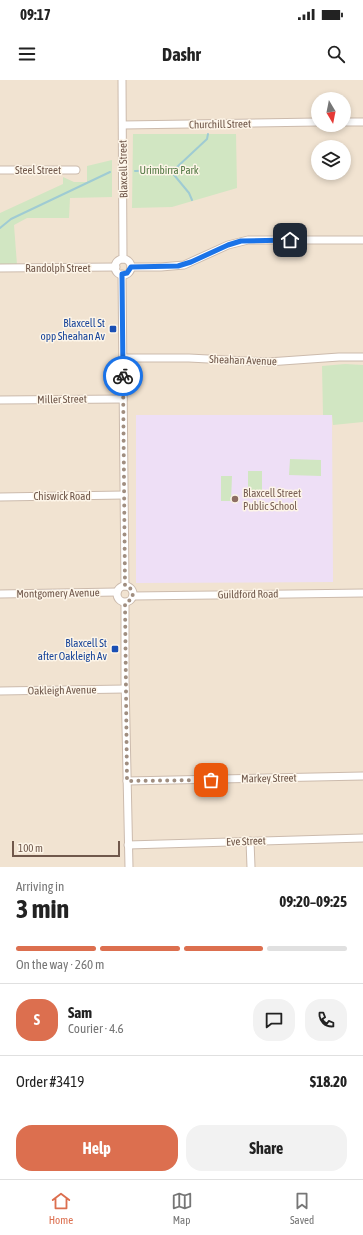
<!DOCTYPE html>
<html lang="en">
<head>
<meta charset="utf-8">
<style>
	:root { --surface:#fff; --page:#f2f2f2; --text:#222; --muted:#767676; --line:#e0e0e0; --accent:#dc6f4f }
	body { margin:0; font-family:"Asap Condensed",sans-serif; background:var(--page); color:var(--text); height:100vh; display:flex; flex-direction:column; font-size:15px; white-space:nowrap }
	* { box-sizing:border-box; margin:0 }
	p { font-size:13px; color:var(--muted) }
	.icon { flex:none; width:22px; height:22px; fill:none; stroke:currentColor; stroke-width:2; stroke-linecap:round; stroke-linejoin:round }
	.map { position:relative; height:787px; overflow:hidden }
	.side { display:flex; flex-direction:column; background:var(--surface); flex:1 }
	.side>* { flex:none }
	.needle { width:26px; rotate:170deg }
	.fabs { position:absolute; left:311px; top:12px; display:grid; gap:8px }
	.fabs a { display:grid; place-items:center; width:40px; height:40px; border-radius:50%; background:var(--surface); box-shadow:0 2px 6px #0003; font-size:20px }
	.scale { position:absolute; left:12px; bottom:10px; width:108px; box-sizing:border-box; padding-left:4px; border:2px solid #70584b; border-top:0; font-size:11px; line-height:14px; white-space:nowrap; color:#70584b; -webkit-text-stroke:3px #fdf5e8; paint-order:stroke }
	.pin { position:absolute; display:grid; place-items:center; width:34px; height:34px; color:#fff; margin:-17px; border-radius:8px; box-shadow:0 2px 6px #0006 }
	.courier { position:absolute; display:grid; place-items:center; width:40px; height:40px; margin:-20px; border:3px solid #1a73e8; border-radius:50%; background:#fff; color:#222; box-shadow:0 1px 5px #0007 }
	.head em { font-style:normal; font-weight:700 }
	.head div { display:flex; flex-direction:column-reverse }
	.head { display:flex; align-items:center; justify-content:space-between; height:68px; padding:0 16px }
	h1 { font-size:26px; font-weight:700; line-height:30px }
	.bar { display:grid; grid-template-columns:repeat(4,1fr); gap:6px 4px; align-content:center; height:48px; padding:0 16px }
	.bar i { height:5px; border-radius:3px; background:var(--line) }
	.bar .selected { background:var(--accent) }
	.bar p { grid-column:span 4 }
	.line { display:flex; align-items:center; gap:10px; padding:0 16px; border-top:1px solid var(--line) }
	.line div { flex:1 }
	.round { display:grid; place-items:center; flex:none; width:42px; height:42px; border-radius:16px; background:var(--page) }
	.button { display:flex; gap:8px; margin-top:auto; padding:8px 16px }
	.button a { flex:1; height:46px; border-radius:16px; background:var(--accent); color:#fff; font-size:16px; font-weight:700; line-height:46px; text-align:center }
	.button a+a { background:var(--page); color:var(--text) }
	.status { display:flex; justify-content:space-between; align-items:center; height:28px; padding:0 20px; background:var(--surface); direction:ltr }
	.status svg { height:11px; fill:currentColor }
	header { display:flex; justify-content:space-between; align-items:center; height:52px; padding:0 16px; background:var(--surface); font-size:18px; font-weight:700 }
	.dock { display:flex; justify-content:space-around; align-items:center; height:56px; border-top:1px solid var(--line); background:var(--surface); font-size:11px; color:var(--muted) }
	.dock a { display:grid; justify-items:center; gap:2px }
	.dock .selected { color:var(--accent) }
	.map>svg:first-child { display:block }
	.residential { fill:#f1e3d1; fill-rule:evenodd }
	.education { fill:#eedff6 }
	.green { fill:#d1e6c2 }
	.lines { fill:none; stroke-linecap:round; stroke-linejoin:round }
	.stream { stroke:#9fcbd3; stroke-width:2 }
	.minor-casing { stroke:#ccbbad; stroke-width:9 }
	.minor { stroke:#fff; stroke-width:7 }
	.done { stroke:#a08e80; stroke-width:4; stroke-dasharray:0 7.2 }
	.route { stroke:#1a73e8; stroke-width:5 }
	.transit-dot { fill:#1a4fb4; stroke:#fdf5e8; stroke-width:1.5 }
	.education-dot { fill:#8d6e63; stroke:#fdf5e8; stroke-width:1.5 }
	.labels { text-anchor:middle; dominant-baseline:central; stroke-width:3; stroke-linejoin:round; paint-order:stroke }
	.street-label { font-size:11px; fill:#70584b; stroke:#fdf5e8 }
	.park-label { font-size:11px; fill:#557a46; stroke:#fdf5e8 }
	.transit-label { font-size:11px; fill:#164399; stroke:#fdf5e8; text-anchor:end }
	.education-label { font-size:11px; fill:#785e54; stroke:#fdf5e8; text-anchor:start }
</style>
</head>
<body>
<div class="status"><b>09:17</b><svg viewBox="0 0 49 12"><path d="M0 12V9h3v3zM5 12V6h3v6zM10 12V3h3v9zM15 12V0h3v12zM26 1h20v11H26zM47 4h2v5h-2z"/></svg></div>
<header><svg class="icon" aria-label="menu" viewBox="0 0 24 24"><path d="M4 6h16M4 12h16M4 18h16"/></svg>Dashr<svg class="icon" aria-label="search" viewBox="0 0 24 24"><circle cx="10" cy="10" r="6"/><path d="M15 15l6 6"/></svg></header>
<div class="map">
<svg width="363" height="787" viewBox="0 0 363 787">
	<rect width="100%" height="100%" fill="#faf1e2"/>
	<path class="residential" d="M0,0H363V787H0ZM318,19H344V45H318ZM318,67H344V93H318Z"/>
	<path class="education" d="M136,335H332L333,502L136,503Z"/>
	<g class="green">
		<path d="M133,54H236L237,108L172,127L132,128Z"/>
		<path d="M112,80V117L70,118L69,138H27L14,145L17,185L0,186V133L63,104V97L74,102H87V86Z"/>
		<path d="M345,284L363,285V342L333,345L332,335H323L322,286Z"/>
		<path d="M290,379L321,380V396L289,395Z"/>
		<rect x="248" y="391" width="14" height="24"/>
		<path d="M221,396H232L231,421H221Z"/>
	</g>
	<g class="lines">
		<g class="stream">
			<path d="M170,90L189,113L192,120"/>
			<path d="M135,91L170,90L176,88L207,59L208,54"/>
			<path d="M0,148L11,139L110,92"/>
		</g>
		<defs>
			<g id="minor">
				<path d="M122,0L123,179"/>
				<path d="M344,42H363"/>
				<path d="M123,45L318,42"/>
				<path d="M0,90H76"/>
				<circle cx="123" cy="187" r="8"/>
				<path d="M131,187H161L184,185L228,165L248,160H363"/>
				<path d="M0,188L116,187"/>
				<path d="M122,194L125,506"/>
				<path d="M123,278H189L268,282L339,277H363"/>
				<path d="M0,320L123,319"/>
				<path d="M0,417L124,415"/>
				<circle cx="125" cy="514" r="8"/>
				<path d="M0,514L117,512"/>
				<path d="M133,516L363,513"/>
				<path d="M125,523V599L129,787"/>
				<path d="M0,611L125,609"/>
				<path d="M127,701L363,696"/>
				<path d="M250,761L251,787"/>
				<path d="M128,765L363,758"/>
			</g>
		</defs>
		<use href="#minor" class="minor-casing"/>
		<use href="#minor" class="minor"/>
	</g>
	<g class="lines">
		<path class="done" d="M123,296L125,506L130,508L133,513L132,519L125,523L127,701L211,700"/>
		<path class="route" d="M123,296L122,194L127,193L131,187L178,186L191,182L228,165L241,161L290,160"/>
	</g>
	<g class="transit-dot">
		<rect x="109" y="245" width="8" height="8" rx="2"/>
		<rect x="111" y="565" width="8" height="8" rx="2"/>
	</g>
	<circle class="education-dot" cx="235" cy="419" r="4"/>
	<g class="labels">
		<g class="street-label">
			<text transform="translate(220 44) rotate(-1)">Churchill Street</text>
			<text transform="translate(123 89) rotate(-91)">Blaxcell Street</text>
			<text x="38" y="90">Steel Street</text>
			<text x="58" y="188">Randolph Street</text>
			<text transform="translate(243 280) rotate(2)">Sheahan Avenue</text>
			<text transform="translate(62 319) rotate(-1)">Miller Street</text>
			<text x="62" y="416">Chiswick Road</text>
			<text transform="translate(58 513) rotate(-1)">Montgomery Avenue</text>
			<text transform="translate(248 514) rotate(-1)">Guildford Road</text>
			<text transform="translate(62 610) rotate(-1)">Oakleigh Avenue</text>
			<text transform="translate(269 698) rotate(-1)">Markey Street</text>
			<text transform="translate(246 761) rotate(-2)">Eve Street</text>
		</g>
		<g class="park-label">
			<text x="169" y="90">Urimbirra Park</text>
		</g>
		<g class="transit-label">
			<text x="105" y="243">Blaxcell St<tspan x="105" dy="13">opp Sheahan Av</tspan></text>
			<text x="107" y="563">Blaxcell St<tspan x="107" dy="13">after Oakleigh Av</tspan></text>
		</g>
		<g class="education-label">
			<text x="243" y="413">Blaxcell Street<tspan x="243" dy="13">Public School</tspan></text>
		</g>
	</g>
</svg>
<div class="fabs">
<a><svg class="needle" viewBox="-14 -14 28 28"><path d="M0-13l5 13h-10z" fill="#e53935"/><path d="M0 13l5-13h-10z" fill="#767676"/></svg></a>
<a><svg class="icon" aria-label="layers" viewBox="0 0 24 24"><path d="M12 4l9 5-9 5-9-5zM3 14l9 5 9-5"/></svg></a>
</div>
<div class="scale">100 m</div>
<div class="pin" style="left:211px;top:700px;background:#ea580c"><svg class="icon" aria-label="bag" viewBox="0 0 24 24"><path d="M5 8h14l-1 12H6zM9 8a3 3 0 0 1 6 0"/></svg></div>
<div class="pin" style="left:290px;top:160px;background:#1f2937"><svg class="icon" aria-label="home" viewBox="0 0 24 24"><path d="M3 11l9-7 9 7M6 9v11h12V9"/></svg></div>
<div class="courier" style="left:123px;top:296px"><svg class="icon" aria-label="bike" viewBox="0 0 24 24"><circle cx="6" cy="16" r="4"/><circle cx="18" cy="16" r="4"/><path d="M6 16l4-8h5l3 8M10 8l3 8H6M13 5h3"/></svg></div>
</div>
<section class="side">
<div class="head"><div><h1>3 min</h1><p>Arriving in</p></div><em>09:20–09:25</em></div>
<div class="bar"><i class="selected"></i><i class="selected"></i><i class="selected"></i><i></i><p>On the way · 260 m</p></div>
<div class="line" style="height:72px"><b class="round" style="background:var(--accent);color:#fff">S</b><div><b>Sam</b><p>Courier · 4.6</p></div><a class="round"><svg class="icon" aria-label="chat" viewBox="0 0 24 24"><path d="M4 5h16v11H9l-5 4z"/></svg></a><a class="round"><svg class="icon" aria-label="phone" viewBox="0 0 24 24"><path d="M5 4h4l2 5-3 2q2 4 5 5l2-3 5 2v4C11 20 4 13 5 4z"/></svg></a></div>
<div class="line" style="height:52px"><div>Order #3419</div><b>$18.20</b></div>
<div class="button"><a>Help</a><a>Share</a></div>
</section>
<nav class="dock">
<a class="selected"><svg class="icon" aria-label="home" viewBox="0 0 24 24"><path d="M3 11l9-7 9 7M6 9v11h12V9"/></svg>Home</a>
<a><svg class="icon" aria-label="map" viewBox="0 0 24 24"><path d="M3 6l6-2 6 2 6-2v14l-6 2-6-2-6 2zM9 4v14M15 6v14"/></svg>Map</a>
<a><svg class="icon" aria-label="saved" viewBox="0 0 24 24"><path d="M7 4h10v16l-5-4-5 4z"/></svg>Saved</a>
</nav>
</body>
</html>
